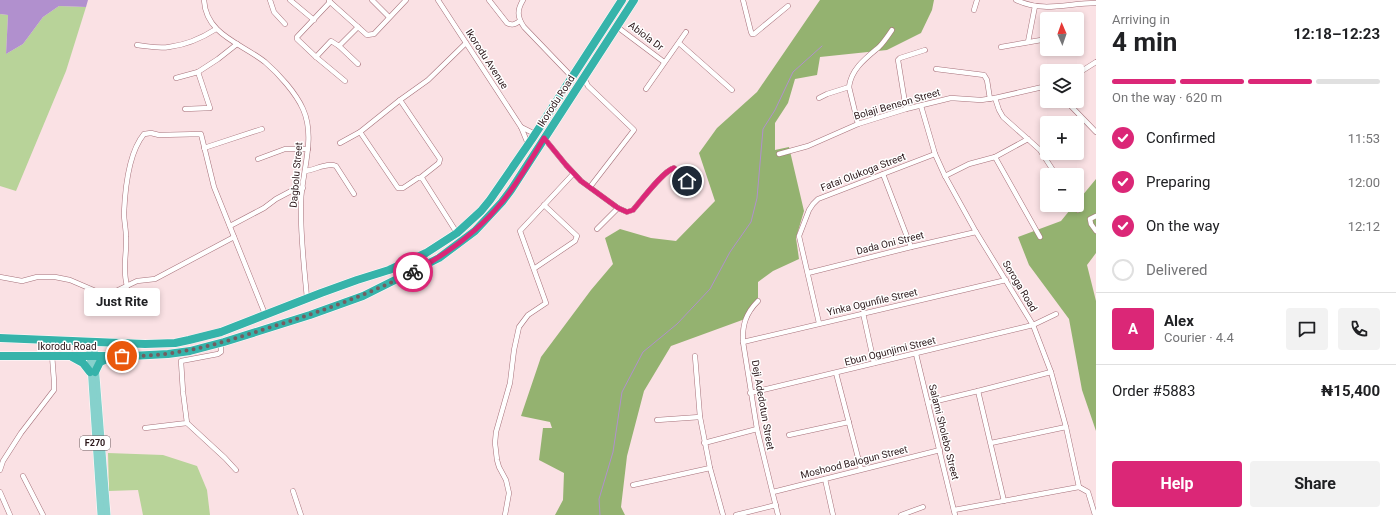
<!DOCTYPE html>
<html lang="en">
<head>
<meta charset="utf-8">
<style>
	:root { --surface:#fff; --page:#f2f2f2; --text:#202124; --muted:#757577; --line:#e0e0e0; --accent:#db2777 }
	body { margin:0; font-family:Roboto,sans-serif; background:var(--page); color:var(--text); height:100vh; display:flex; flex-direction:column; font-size:15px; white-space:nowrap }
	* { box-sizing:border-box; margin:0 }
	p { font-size:13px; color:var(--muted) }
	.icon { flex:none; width:22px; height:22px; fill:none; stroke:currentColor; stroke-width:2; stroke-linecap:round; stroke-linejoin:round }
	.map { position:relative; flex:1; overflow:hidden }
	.side { display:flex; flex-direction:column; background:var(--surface); width:300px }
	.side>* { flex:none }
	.needle { width:26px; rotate:358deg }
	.fabs { position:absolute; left:1040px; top:12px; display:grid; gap:8px }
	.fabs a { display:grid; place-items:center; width:44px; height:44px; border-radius:4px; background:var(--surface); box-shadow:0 2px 6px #0003; font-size:20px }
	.pin { position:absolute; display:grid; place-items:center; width:34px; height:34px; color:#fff; margin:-17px; border:2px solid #fff; border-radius:50%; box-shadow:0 1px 4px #0007 }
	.courier { position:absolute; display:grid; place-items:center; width:40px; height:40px; margin:-20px; border:3px solid #db2777; border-radius:50%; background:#fff; color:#222; box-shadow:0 1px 5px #0007 }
	.bubble { position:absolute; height:28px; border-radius:4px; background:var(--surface); box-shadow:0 2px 6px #0003; font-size:13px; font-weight:700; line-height:28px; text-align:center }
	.head em { font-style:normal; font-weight:700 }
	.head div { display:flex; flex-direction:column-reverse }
	.head { display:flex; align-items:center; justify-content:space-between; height:68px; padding:0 16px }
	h1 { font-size:26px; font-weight:700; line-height:30px }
	.bar { display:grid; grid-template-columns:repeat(4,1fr); gap:6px 4px; align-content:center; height:48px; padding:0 16px }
	.bar i { height:5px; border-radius:3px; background:var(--line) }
	.bar .selected { background:var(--accent) }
	.bar p { grid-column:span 4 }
	.line { display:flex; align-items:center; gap:10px; padding:0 16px; border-top:1px solid var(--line) }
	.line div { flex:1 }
	.round { display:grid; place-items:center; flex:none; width:42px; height:42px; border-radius:4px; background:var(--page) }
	ol { padding:0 16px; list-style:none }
	li { display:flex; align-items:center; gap:12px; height:44px }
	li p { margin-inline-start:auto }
	li .icon { padding:4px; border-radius:50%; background:var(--accent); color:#fff; stroke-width:4 }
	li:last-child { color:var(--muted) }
	li i { width:22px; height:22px; border:2px solid var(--line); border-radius:50% }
	.primary-button { display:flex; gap:8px; margin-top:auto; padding:8px 16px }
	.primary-button a { flex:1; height:46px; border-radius:4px; background:var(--accent); color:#fff; font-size:16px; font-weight:700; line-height:46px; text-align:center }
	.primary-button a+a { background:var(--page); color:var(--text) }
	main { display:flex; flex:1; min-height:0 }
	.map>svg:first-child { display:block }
	.green { fill:#b8d399 }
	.forest { fill:#94b270 }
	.water { fill:#b190ce }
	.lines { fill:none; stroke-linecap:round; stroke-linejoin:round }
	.stream { stroke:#b190ce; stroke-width:1 }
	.street-casing { stroke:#a6717a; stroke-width:5.5 }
	.primary-casing { stroke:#fff; stroke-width:8 }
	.highway-casing { stroke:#fff; stroke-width:9 }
	.street { stroke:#fff; stroke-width:4.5 }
	.primary { stroke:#86d1cc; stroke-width:7 }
	.highway { stroke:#36b3aa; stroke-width:8 }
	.done { stroke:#735e61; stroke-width:4; stroke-dasharray:0 7.2 }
	.route { stroke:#db2777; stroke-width:5 }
	.labels { text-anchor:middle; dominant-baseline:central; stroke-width:3; stroke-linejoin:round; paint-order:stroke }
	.shield { fill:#fff; stroke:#6b5d5f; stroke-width:1 }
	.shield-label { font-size:9px; font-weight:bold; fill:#2b171a }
	.street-label { font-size:10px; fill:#2b171a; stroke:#fff }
</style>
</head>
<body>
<main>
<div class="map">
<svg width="1096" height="515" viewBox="0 0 1096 515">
	<rect width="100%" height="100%" fill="#fae1e4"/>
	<g class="green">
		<path d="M59,6L86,7L66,71L16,191L0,186V14L8,15L6,54L23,44L43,17Z"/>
		<path d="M108,453L163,455L197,466L207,490L210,515H143L138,490L109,491Z"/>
	</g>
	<g class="forest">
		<path d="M820,0H934L932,10L921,33L887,50L820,57L817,75L795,79L788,103L775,123V150L789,147L804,211L796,238L799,259L773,271L758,282V300L745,319L671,346L644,391L627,456L621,507L625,515H555L563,500L564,473L539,460L543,428H552L550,422L521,416L541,357L591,290L613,264L605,238L620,229L651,238L676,241L715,201L699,153L717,128L757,92Z"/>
		<path d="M1096,179V253L1087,265L1096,301V431L1082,390L1069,319L1029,265L1018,237L1061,221L1074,205H1077V202Z"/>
	</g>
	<path class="water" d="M0,0H88L86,7L59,6L43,17L23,44L6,54L8,15L0,14Z"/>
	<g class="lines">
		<path class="stream" d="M600,515L599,499L613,452L622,392L643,352L677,324L710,289L730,252L751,222L757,198L763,129L775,110L793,72L822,46"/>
		<defs>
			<g id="street">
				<path d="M204,0C206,35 241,43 265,62C278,73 296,93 303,109C316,138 302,171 301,201C300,233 304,266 307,298"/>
				<path d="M270,0L274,12L285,24"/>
				<path d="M290,0L314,20"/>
				<path d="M372,0L389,17"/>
				<path d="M438,0L521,127L528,144"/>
				<path d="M489,0L507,23C513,26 515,24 520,21"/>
				<path d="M523,0C517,10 517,17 524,27L572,77"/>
				<path d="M743,0L751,32L752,34H754L788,6"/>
				<path d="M1016,0C1044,13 1067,3 1096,3"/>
				<path d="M329,1L367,35L374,34L406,0"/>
				<path d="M330,2L297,37V39L316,57L345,81"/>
				<path d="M974,10L977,0"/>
				<path d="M616,26L664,62"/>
				<path d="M1028,42L1035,6"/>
				<path d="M679,43L732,90"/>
				<path d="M137,45C147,46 158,49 169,47C185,45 202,38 216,29"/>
				<path d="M339,46L358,64"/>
				<path d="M1001,47L1047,39"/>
				<path d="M316,57L331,41L339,46L358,27"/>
				<path d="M936,69L984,75L987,80L990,99"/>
				<path d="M1077,74L1096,62"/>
				<path d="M176,78L198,72L218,59L237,44"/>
				<path d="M584,78L588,86L634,130L590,187"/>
				<path d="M849,87L858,124"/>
				<path d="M646,89L686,32"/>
				<path d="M819,98L827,94L849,87C851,69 866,58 879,47C884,42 888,36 892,30"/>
				<path d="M995,98L999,110L1003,117L1040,150L1056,175"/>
				<path d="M400,100L440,159L439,163L420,178"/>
				<path d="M1066,101L1096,132"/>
				<path d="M921,106L935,154L945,176L976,232L1033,325L1051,372L1066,427L1079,487"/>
				<path d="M185,109L210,108L198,72"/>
				<path d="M906,109L898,60L900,58L925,50"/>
				<path d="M521,127L535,134"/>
				<path d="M360,132L398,188H403L418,178H422L457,233"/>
				<path d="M544,138L566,165L581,181L618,208L627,212L633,210C641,201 663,171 674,168L687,181"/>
				<path d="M340,143L360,132L400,100L428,80L466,43"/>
				<path d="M204,148L262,129"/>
				<path d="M779,154L808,146L858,124L906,109L951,98L981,100L995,98L1047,86"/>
				<path d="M995,157L1040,237"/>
				<path d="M258,159L285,149H308"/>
				<path d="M305,171C315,170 328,162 336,166L354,194"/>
				<path d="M883,174L911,247"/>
				<path d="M945,176L969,164L995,157L1028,139"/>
				<path d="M1075,205L1078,210"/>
				<path d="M1096,216L1090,219L1091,224L1096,231"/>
				<path d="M230,226L264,208L276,199L293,190L303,188"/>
				<path d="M597,229L618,208"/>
				<path d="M535,268L575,241L577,236L544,205"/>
				<path d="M808,273L911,247L976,232"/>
				<path d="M0,277L22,281L37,277H55L70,280L98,292L112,293L137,281L155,279L234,237"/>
				<path d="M127,286C122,267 127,256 126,237C126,229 124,221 124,213C125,190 129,152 144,134L151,133L159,135L201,134L214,187L265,314"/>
				<path d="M758,301C746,313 742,325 743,342L757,429L778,515"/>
				<path d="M863,313L874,363"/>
				<path d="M819,323L799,236L809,210L813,204L818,199L935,154"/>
				<path d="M743,342L1006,280"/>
				<path d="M916,354L955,515"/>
				<path d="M695,356L700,417L710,468L723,515"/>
				<path d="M836,373L861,469"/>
				<path d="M978,391L1004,501"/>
				<path d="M750,393L1033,325L1056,314"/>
				<path d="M928,403L978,391L1051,372"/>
				<path d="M657,420L700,417"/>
				<path d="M187,423L225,458L236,470"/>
				<path d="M145,428L187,423L183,392L181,361L218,354L221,352V343"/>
				<path d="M789,435L849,422"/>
				<path d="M704,443L757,429"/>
				<path d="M991,443L1066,427"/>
				<path d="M0,470L3,461L21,433L54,390V381L52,355"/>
				<path d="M23,476L43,515"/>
				<path d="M825,479L833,515"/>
				<path d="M633,485L710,468"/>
				<path d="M293,491L301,515"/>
				<path d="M0,492L10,515"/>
				<path d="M773,492L940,450"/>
				<path d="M954,510L1079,487L1088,492L1095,515"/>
				<path d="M505,515L509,493L506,480L499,467L497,460L495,443L496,432L510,383L514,350L519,327L528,315L546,303L520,231L573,174"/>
				<path d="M736,515L776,505"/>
				<path d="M901,515L923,507"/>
			</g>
			<g id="primary">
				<path d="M81,342L89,345L94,351L107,515"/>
				<path d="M90,352L101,515"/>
			</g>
			<g id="highway">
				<path d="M0,338L145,344L175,343L189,340L221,332L321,293L357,280L389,270L426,253L457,233L481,211L490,200L532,139L622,0"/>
				<path d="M0,356H131L168,354L190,351L224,342L310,315L363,296L439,258L475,231L502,202L511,190L634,0"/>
				<path d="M72,357L83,363L90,372"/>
				<path d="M95,372L100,362L111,357"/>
			</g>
		</defs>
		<use href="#street" class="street-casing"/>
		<use href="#primary" class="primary-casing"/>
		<use href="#highway" class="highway-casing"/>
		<use href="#street" class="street"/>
		<use href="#primary" class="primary"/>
		<use href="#highway" class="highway"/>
	</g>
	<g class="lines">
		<path class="done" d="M122,356C178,357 219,344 271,327C320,312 367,295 413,272"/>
		<path class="route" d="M413,272C447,254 477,233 502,202C518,183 531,160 544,138L566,165L581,181L618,208L627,212L633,210C641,201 663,171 674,168L687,181"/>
	</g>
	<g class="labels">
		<rect class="shield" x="80" y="436" width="30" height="14" rx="3"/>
		<g class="shield-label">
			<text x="95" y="443">F270</text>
		</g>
		<g class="street-label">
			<text transform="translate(646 36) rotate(37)">Abiola Dr</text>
			<text transform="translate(487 59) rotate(57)">Ikorodu Avenue</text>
			<text transform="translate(556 101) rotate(-57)">Ikorodu Road</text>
			<text transform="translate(897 104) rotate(-16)">Bolaji Benson Street</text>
			<text transform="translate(863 172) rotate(-21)">Fatai Olukoga Street</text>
			<text transform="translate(296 175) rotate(-85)">Dagbolu Street</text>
			<text transform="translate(890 243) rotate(-14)">Dada Oni Street</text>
			<text transform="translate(1020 286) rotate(59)">Soroga Road</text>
			<text transform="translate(872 302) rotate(-13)">Yinka Ogunfile Street</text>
			<text x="67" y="346">Ikorodu Road</text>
			<text transform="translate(890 351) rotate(-14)">Ebun Ogunjimi Street</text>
			<text transform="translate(763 405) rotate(80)">Deji Adedotun Street</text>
			<text transform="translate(944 432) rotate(76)">Salami Sholebo Street</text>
			<text transform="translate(854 462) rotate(-14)">Moshood Balogun Street</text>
		</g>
	</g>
</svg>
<div class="fabs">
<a><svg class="needle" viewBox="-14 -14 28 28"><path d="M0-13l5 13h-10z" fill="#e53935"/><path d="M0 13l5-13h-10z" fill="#757577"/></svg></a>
<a><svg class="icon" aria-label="layers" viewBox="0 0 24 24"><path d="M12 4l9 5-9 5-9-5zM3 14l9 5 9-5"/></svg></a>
<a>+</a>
<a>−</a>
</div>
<div class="pin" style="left:122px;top:356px;background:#ea580c"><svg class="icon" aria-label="bag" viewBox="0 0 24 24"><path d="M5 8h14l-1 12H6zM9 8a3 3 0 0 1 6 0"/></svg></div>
<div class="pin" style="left:687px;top:181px;background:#1f2937"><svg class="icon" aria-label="home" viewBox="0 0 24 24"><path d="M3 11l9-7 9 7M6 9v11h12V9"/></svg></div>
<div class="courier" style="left:413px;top:272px"><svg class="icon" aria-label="bike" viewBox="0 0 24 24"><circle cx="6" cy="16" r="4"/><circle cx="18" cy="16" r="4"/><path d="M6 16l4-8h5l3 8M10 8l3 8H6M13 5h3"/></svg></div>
<div class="bubble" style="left:84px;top:288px;width:76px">Just Rite</div>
</div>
<section class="side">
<div class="head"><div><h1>4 min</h1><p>Arriving in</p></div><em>12:18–12:23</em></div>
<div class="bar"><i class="selected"></i><i class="selected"></i><i class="selected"></i><i></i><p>On the way · 620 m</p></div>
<ol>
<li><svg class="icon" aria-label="check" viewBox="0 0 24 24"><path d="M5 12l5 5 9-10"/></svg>Confirmed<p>11:53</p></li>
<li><svg class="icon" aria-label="check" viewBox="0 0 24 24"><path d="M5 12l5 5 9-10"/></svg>Preparing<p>12:00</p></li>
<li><svg class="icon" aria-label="check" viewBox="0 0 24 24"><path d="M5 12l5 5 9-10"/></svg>On the way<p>12:12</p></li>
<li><i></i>Delivered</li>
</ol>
<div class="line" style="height:72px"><b class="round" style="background:var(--accent);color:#fff">A</b><div><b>Alex</b><p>Courier · 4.4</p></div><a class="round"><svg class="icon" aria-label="chat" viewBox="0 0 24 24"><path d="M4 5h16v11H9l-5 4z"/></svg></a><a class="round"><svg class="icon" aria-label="phone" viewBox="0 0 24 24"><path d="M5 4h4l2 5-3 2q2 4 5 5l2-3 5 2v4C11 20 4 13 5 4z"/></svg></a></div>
<div class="line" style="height:52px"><div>Order #5883</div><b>₦15,400</b></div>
<div class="primary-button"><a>Help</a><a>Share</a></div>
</section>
</main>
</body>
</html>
